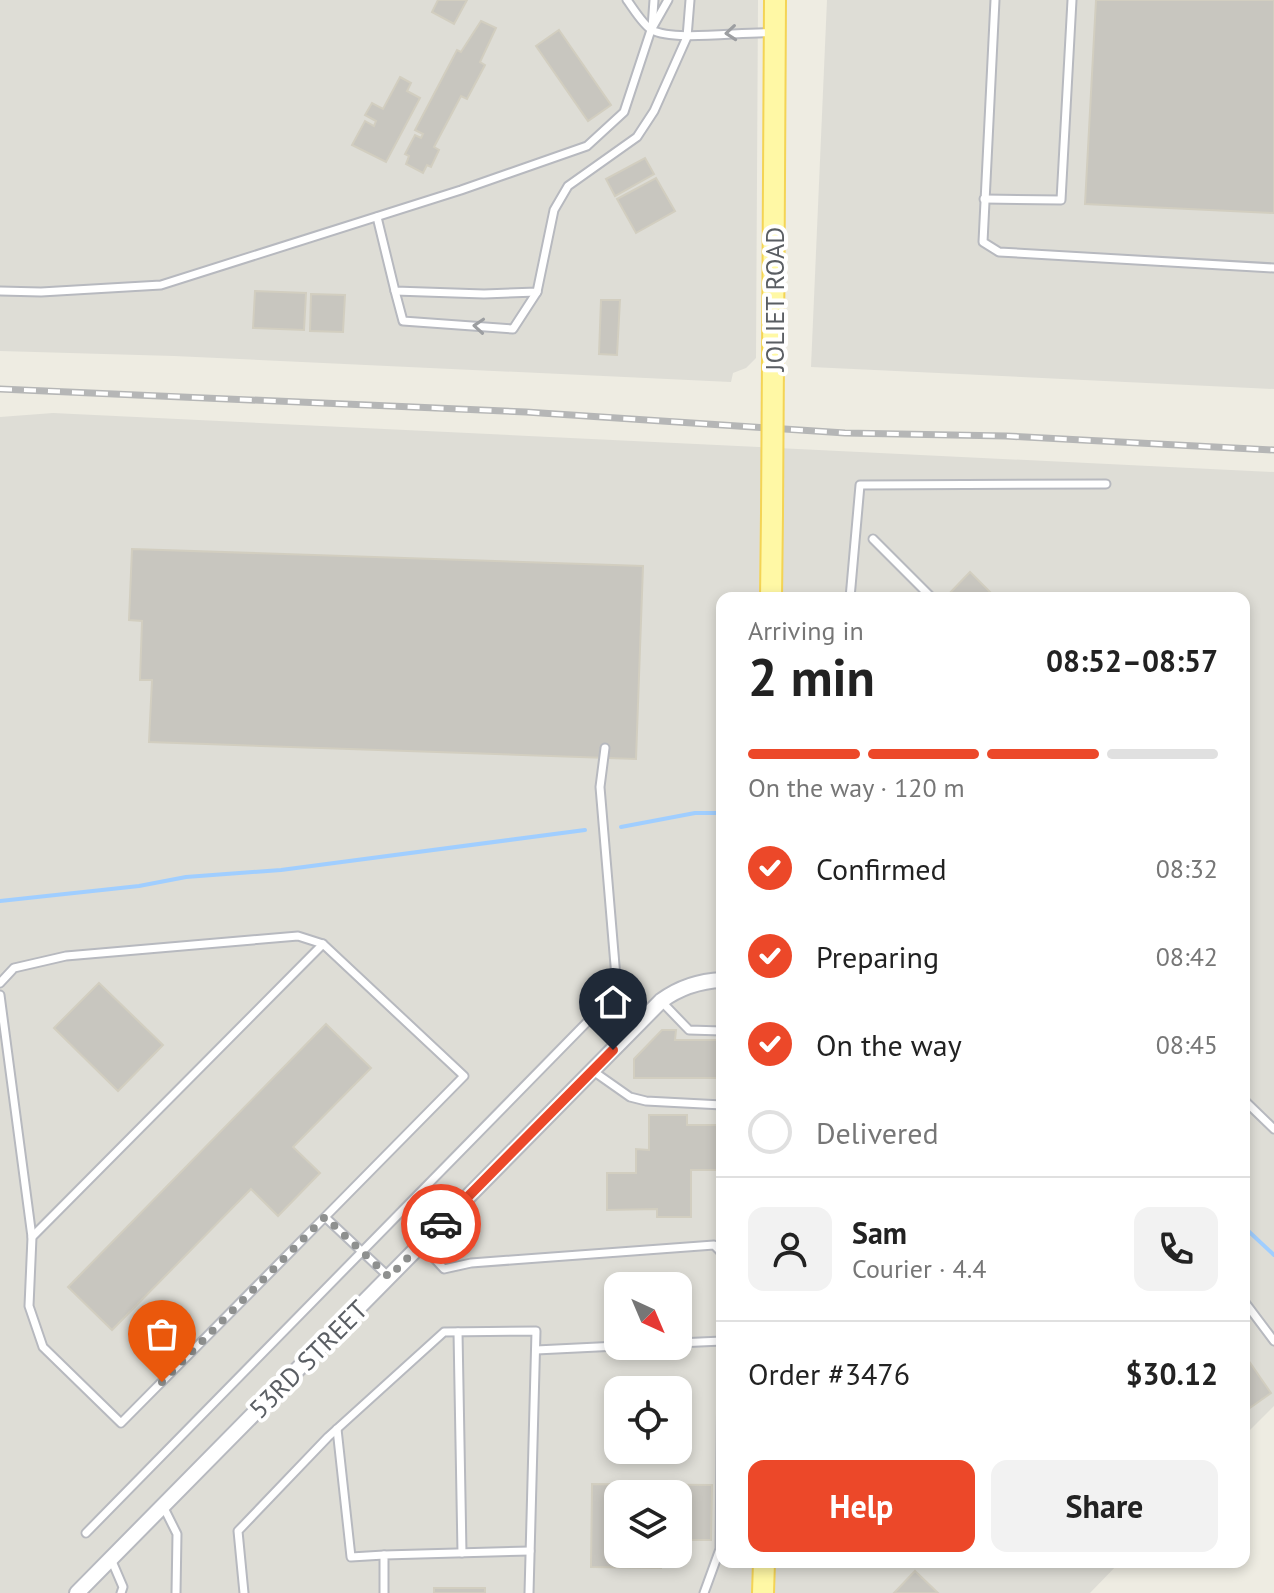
<!DOCTYPE html>
<html lang="en">
<head>
<meta charset="utf-8">
<style>
	:root { --surface:#fff; --page:#f2f2f2; --text:#222; --muted:#767676; --line:#e0e0e0; --accent:#ec4829 }
	body { margin:0; font-family:"PT Sans",sans-serif; background:var(--page); color:var(--text); height:100vh; display:flex; flex-direction:column; font-size:30px; white-space:nowrap }
	* { box-sizing:border-box; margin:0 }
	p { font-size:26px; color:var(--muted) }
	.icon { flex:none; width:44px; height:44px; fill:none; stroke:currentColor; stroke-width:2; stroke-linecap:round; stroke-linejoin:round }
	.map { position:relative; flex:1; overflow:hidden }
	.sheet { position:absolute; left:716px; top:592px; width:534px; height:976px; display:flex; flex-direction:column; background:var(--surface); border-radius:16px; box-shadow:0 4px 12px #0003 }
	.sheet>* { flex:none }
	.needle { width:52px; rotate:136deg }
	.buttons { position:absolute; left:604px; top:1272px; display:grid; gap:16px }
	.buttons a { display:grid; place-items:center; width:88px; height:88px; border-radius:16px; background:var(--surface); box-shadow:0 4px 12px #0003; font-size:40px }
	.pin { position:absolute; display:grid; place-items:center; width:68px; height:68px; color:#fff; margin:-82px -34px; border-radius:50% 50% 50% 0; rotate:-45deg; box-shadow:0 0 8px #0007 }
	.pin .icon { rotate:45deg }
	.courier { position:absolute; display:grid; place-items:center; width:80px; height:80px; margin:-40px; border:6px solid #ec4829; border-radius:50%; background:#fff; color:#222; box-shadow:0 2px 10px #0007 }
	.overview em { font-style:normal; font-weight:700 }
	.overview div { display:flex; flex-direction:column-reverse }
	.overview { display:flex; align-items:center; justify-content:space-between; height:136px; padding:0 32px }
	h1 { font-size:52px; font-weight:700; line-height:60px }
	.bar { display:grid; grid-template-columns:repeat(4,1fr); gap:12px 8px; align-content:center; height:96px; padding:0 32px }
	.bar i { height:10px; border-radius:6px; background:var(--line) }
	.bar .current { background:var(--accent) }
	.bar p { grid-column:span 4 }
	.line { display:flex; align-items:center; gap:20px; padding:0 32px; border-top:2px solid var(--line) }
	.line div { flex:1 }
	.round { display:grid; place-items:center; flex:none; width:84px; height:84px; border-radius:16px; background:var(--page) }
	ol { padding:0 32px; list-style:none }
	li { display:flex; align-items:center; gap:24px; height:88px }
	li p { margin-inline-start:auto }
	li .icon { padding:8px; border-radius:50%; background:var(--accent); color:#fff; stroke-width:4 }
	li:last-child { color:var(--muted) }
	li i { width:44px; height:44px; border:4px solid var(--line); border-radius:50% }
	.button { display:flex; gap:16px; margin-top:auto; padding:16px 32px }
	.button a { flex:1; height:92px; border-radius:16px; background:var(--accent); color:#fff; font-size:32px; font-weight:700; line-height:92px; text-align:center }
	.button a+a { background:var(--page); color:var(--text) }
	.map>svg:first-child { display:block }
	.industrial { fill:#deddd6; fill-rule:evenodd }
	.lines { fill:none; stroke-linecap:round; stroke-linejoin:round }
	.stream { stroke:#a0ceff; stroke-width:4 }
	.building { fill:#c8c6bf; stroke:#d2cec0; stroke-width:2 }
	.lane-casing { stroke:#b7b9bf; stroke-width:11 }
	.street-casing { stroke:#b7b9bf; stroke-width:18 }
	.primary-casing { stroke:#f4d455; stroke-width:24 }
	.lane { stroke:#fff; stroke-width:7 }
	.street { stroke:#fff; stroke-width:14 }
	.primary { stroke:#fff8a5; stroke-width:20 }
	.rail-casing { stroke:#b5b6b6; stroke-width:7 }
	.rail { stroke:#fff; stroke-width:4; stroke-dasharray:12; stroke-linecap:butt }
	.primary-bridge-casing { stroke:#f4d455; stroke-width:24; stroke-linecap:butt }
	.primary-bridge { stroke:#fff8a5; stroke-width:20 }
	.oneway { stroke:#9c9ea1 }
	.done { stroke:#8e908f; stroke-width:8; stroke-dasharray:0 14.4 }
	.route { stroke:#ec4829; stroke-width:10 }
	.labels { text-anchor:middle; dominant-baseline:central; stroke-width:8; stroke-linejoin:round; paint-order:stroke }
	.street-label { font-size:26px; fill:#5a5e63; stroke:#fff }
</style>
</head>
<body>
<div class="map">
<svg width="1274" height="1593" viewBox="0 0 1274 1593">
	<rect width="100%" height="100%" fill="#eeece2"/>
	<g class="industrial">
		<path d="M0,0H758L756,358L746,368L733,373L731,382L174,356L0,351Z"/>
		<path d="M827,0H1274V389L811,367Z"/>
		<path d="M53,413L1274,472V1406L1244,1436V598H722V1562H1120L1090,1593H0V417ZM618,1286H678V1346H618ZM618,1390H678V1450H618ZM618,1494H678V1554H618Z"/>
	</g>
	<g class="lines">
		<g class="stream">
			<path d="M621,827L695,813H722"/>
			<path d="M0,901L139,886L186,877L281,870L585,830"/>
			<path d="M1244,1227L1274,1255"/>
		</g>
	</g>
	<g class="building">
		<path d="M438,0H467L454,24L432,12Z"/>
		<path d="M1096,0H1274V213L1085,204Z"/>
		<path d="M481,21L496,28L480,62L485,65L467,99L461,96L434,147L439,150L431,167L427,165L423,173L406,164L409,156L405,154L415,135L421,138L423,134L415,130L457,50L461,52Z"/>
		<path d="M559,30L611,105L588,121L536,46Z"/>
		<path d="M400,77L411,83L407,91L420,98L386,162L352,145L365,121L374,126L376,121L365,115L372,103L383,109Z"/>
		<path d="M645,158L654,174L615,196L606,179Z"/>
		<path d="M656,178L675,211L636,233L617,199Z"/>
		<path d="M255,291L306,293L304,330L253,328Z"/>
		<path d="M311,294L345,295L343,332L310,331Z"/>
		<path d="M601,300H620L617,355L599,354Z"/>
		<path d="M132,549L643,566L636,759L149,742L152,680H140L142,621L129,620Z"/>
		<path d="M970,572L996,598H945Z"/>
		<path d="M99,983L163,1045L118,1091L54,1028Z"/>
		<path d="M326,1024L371,1068L293,1147L320,1173L278,1216L251,1189L112,1330L68,1287Z"/>
		<path d="M662,1030H676L675,1040H722V1078H634V1059Z"/>
		<path d="M649,1115H687V1125H722V1170H691V1217H657V1209L607,1210V1173H636V1149L649,1150Z"/>
		<path d="M1244,1354L1271,1393L1244,1412Z"/>
		<path d="M592,1484L712,1485L711,1540H678V1494H618V1554H661V1568L591,1567Z"/>
		<path d="M915,1571L938,1593H894Z"/>
		<rect x="434" y="1588" width="51" height="5"/>
	</g>
	<g class="lines">
		<defs>
			<g id="lane">
				<path d="M627,0C633,8 643,25 652,30C674,42 745,31 774,33"/>
				<path d="M995,0L983,242L999,252L1274,268"/>
				<path d="M652,28L654,0"/>
				<path d="M984,199L1061,200L1072,0"/>
				<path d="M377,217L395,291L484,294L537,292L554,210L568,186L637,137L654,111L687,37L690,0"/>
				<path d="M0,291L41,292L161,285L461,190L587,146L624,112L651,30L668,0"/>
				<path d="M395,291L403,321L513,329L537,292"/>
				<path d="M873,539L932,598"/>
				<path d="M850,598L860,485L1106,484"/>
				<path d="M605,748L600,787L617,989L633,1029"/>
				<path d="M0,983L14,968L66,956L298,936L323,944"/>
				<path d="M0,995L32,1237"/>
				<path d="M661,1001L689,1030L722,1031"/>
				<path d="M593,1071L630,1097L646,1101L722,1105"/>
				<path d="M1244,1100L1274,1129"/>
				<path d="M325,1217L121,1423L43,1347L29,1306L32,1237L323,944L464,1076L325,1217L389,1277"/>
				<path d="M421,1244L444,1269L471,1263L714,1245L722,1253"/>
				<path d="M1244,1301L1274,1341"/>
				<path d="M458,1332L462,1553"/>
				<path d="M678,1343L722,1341"/>
				<path d="M536,1350L618,1346"/>
				<path d="M337,1429L351,1557L384,1555"/>
				<path d="M163,1506L177,1534L176,1593"/>
				<path d="M86,1533L593,1016"/>
				<path d="M111,1559L123,1587L121,1593"/>
				<path d="M244,1593L238,1531L328,1437L444,1332L536,1331L529,1593"/>
				<path d="M384,1593V1555L530,1551"/>
				<path d="M704,1593L720,1549L722,1367"/>
			</g>
			<path id="street" d="M77,1593L661,1001C680,987 699,981 722,980"/>
			<g id="primary">
				<path d="M773,358L775,0"/>
				<path d="M771,598L772,514"/>
				<path d="M763,1593L764,1562"/>
			</g>
		</defs>
		<use href="#lane" class="lane-casing"/>
		<use href="#street" class="street-casing"/>
		<use href="#primary" class="primary-casing"/>
		<use href="#lane" class="lane"/>
		<use href="#street" class="street"/>
		<use href="#primary" class="primary"/>
		<defs>
			<path id="rail" d="M0,389L526,412L845,433L1006,436L1274,450"/>
		</defs>
		<use href="#rail" class="rail-casing"/>
		<use href="#rail" class="rail"/>
		<defs>
			<path id="primary-bridge" d="M772,514L773,358"/>
		</defs>
		<use href="#primary-bridge" class="primary-bridge-casing"/>
		<use href="#primary-bridge" class="primary-bridge"/>
	</g>
	<defs><path id="oneway-chevron" d="M-2-3.5L2.5 0L-2 3.5" fill="none" stroke-width="1.6" stroke-linecap="round" stroke-linejoin="round" transform="scale(2)"/></defs>
	<g class="oneway">
		<use href="#oneway-chevron" transform="translate(731 33) rotate(175)"/>
		<use href="#oneway-chevron" transform="translate(479 326) rotate(-176)"/>
	</g>
	<g class="lines">
		<path class="done" d="M162,1382L325,1217L389,1277L441,1224"/>
		<path class="route" d="M441,1224L613,1050"/>
	</g>
	<g class="labels">
		<g class="street-label">
			<text transform="translate(774 299) rotate(-90)">JOLIET ROAD</text>
			<text transform="translate(308 1359) rotate(-45)">53RD STREET</text>
		</g>
	</g>
</svg>
<div class="buttons">
<a><svg class="needle" viewBox="-14 -14 28 28"><path d="M0-13l5 13h-10z" fill="#e53935"/><path d="M0 13l5-13h-10z" fill="#767676"/></svg></a>
<a><svg class="icon" aria-label="locate" viewBox="0 0 24 24"><circle cx="12" cy="12" r="6"/><path d="M12 2v4M12 18v4M2 12h4M18 12h4"/></svg></a>
<a><svg class="icon" aria-label="layers" viewBox="0 0 24 24"><path d="M12 4l9 5-9 5-9-5zM3 14l9 5 9-5"/></svg></a>
</div>
<div class="pin" style="left:162px;top:1382px;background:#ea580c"><svg class="icon" aria-label="bag" viewBox="0 0 24 24"><path d="M5 8h14l-1 12H6zM9 8a3 3 0 0 1 6 0"/></svg></div>
<div class="pin" style="left:613px;top:1050px;background:#1f2937"><svg class="icon" aria-label="home" viewBox="0 0 24 24"><path d="M3 11l9-7 9 7M6 9v11h12V9"/></svg></div>
<div class="courier" style="left:441px;top:1224px"><svg class="icon" aria-label="car" viewBox="0 0 24 24"><path d="M5 17H2v-5l4-1 3-4h7l3 4 3 1v5h-3M9 17h6M6 11h13"/><circle cx="7" cy="17" r="2"/><circle cx="17" cy="17" r="2"/></svg></div>
<section class="sheet">
<div class="overview"><div><h1>2 min</h1><p>Arriving in</p></div><em>08:52–08:57</em></div>
<div class="bar"><i class="current"></i><i class="current"></i><i class="current"></i><i></i><p>On the way · 120 m</p></div>
<ol>
<li><svg class="icon" aria-label="check" viewBox="0 0 24 24"><path d="M5 12l5 5 9-10"/></svg>Confirmed<p>08:32</p></li>
<li><svg class="icon" aria-label="check" viewBox="0 0 24 24"><path d="M5 12l5 5 9-10"/></svg>Preparing<p>08:42</p></li>
<li><svg class="icon" aria-label="check" viewBox="0 0 24 24"><path d="M5 12l5 5 9-10"/></svg>On the way<p>08:45</p></li>
<li><i></i>Delivered</li>
</ol>
<div class="line" style="height:144px"><a class="round"><svg class="icon" aria-label="person" viewBox="0 0 24 24"><circle cx="12" cy="8" r="4"/><path d="M4 21q1-7 8-7t8 7"/></svg></a><div><b>Sam</b><p>Courier · 4.4</p></div><a class="round"><svg class="icon" aria-label="phone" viewBox="0 0 24 24"><path d="M5 4h4l2 5-3 2q2 4 5 5l2-3 5 2v4C11 20 4 13 5 4z"/></svg></a></div>
<div class="line" style="height:104px"><div>Order #3476</div><b>$30.12</b></div>
<div class="button"><a>Help</a><a>Share</a></div>
</section>
</div>
</body>
</html>
